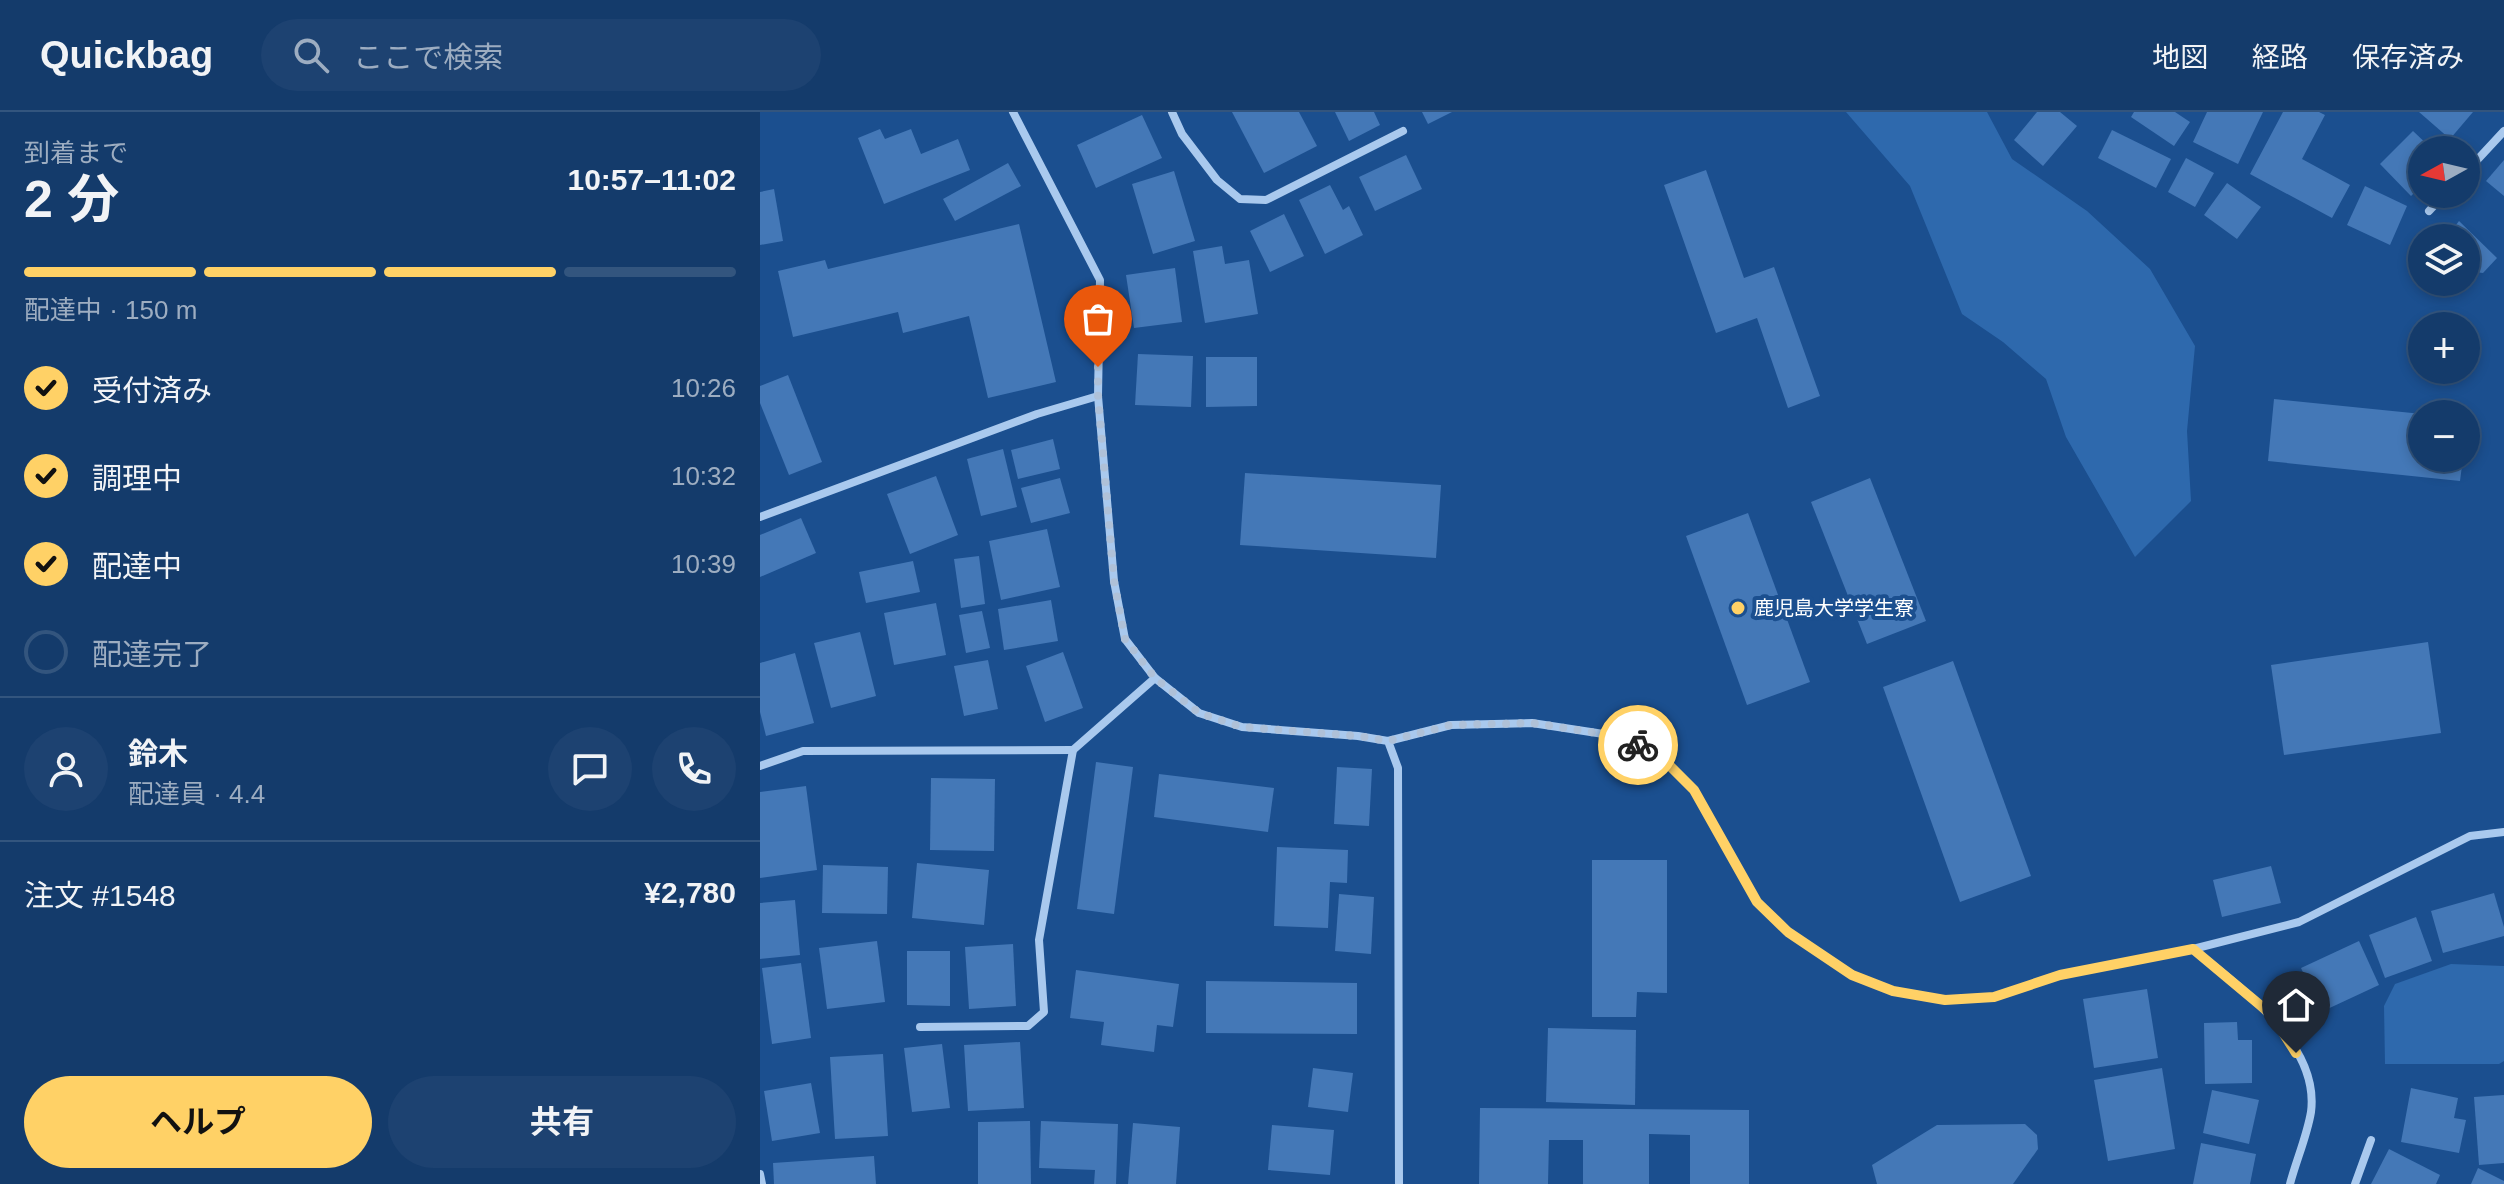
<!DOCTYPE html>
<html lang="ja">
<head>
<meta charset="utf-8">
<style>
	:root { --surface:#143b6b; --page:#1d4271; --text:#f1f3f6; --muted:#9dadc1; --line:#33557e; --accent:#ffd166 }
	body { margin:0; font-family:Arial,"Noto Sans JP",sans-serif; background:var(--page); color:var(--text); height:100vh; display:flex; flex-direction:column; font-size:30px; white-space:nowrap }
	* { box-sizing:border-box; margin:0 }
	p { font-size:26px; color:var(--muted) }
	.icon { flex:none; width:44px; height:44px; fill:none; stroke:currentColor; stroke-width:2; stroke-linecap:round; stroke-linejoin:round }
	.map { position:relative; flex:1; overflow:hidden }
	.panel { display:flex; flex-direction:column; background:var(--surface); width:760px }
	.panel>* { flex:none }
	.needle { width:52px; rotate:262deg }
	.fabs { position:absolute; left:1648px; top:24px; display:grid; gap:16px }
	.fabs a { display:grid; place-items:center; width:72px; height:72px; border-radius:50%; background:var(--surface); box-shadow:0 4px 12px #0003,0 0 0 2px var(--line); font-size:40px }
	.pin { position:absolute; display:grid; place-items:center; width:68px; height:68px; color:#fff; margin:-82px -34px; border-radius:50% 50% 50% 0; rotate:-45deg; box-shadow:0 0 8px #0007 }
	.pin .icon { rotate:45deg }
	.courier { position:absolute; display:grid; place-items:center; width:80px; height:80px; margin:-40px; border:6px solid #ffd166; border-radius:50%; background:#fff; color:#222; box-shadow:0 2px 10px #0007 }
	.headline em { font-style:normal; font-weight:700 }
	.headline div { display:flex; flex-direction:column-reverse }
	.headline { display:flex; align-items:center; justify-content:space-between; height:136px; padding:0 24px }
	h1 { font-size:52px; font-weight:700; line-height:60px }
	.bar { display:grid; grid-template-columns:repeat(4,1fr); gap:12px 8px; align-content:center; height:96px; padding:0 24px }
	.bar i { height:10px; border-radius:6px; background:var(--line) }
	.bar .active { background:var(--accent) }
	.bar p { grid-column:span 4 }
	.line { display:flex; align-items:center; gap:20px; padding:0 24px; border-top:2px solid var(--line) }
	.line div { flex:1 }
	.round { display:grid; place-items:center; flex:none; width:84px; height:84px; border-radius:42px; background:var(--page) }
	ol { padding:0 24px; list-style:none }
	li { display:flex; align-items:center; gap:24px; height:88px }
	li p { margin-inline-start:auto }
	li .icon { padding:8px; border-radius:50%; background:var(--accent); color:#111; stroke-width:4 }
	li:last-child { color:var(--muted) }
	li i { width:44px; height:44px; border:4px solid var(--line); border-radius:50% }
	.cta { display:flex; gap:16px; margin-top:auto; padding:16px 24px }
	.cta a { flex:1; height:92px; border-radius:48px; background:var(--accent); color:#111; font-size:32px; font-weight:700; line-height:92px; text-align:center }
	.cta a+a { background:var(--page); color:var(--text) }
	header { display:flex; align-items:center; gap:48px; box-sizing:border-box; height:112px; padding:0 40px; background:var(--surface); border-bottom:2px solid var(--line) }
	header strong { font-size:38px }
	nav { display:flex; gap:44px; margin-inline-start:auto; font-size:28px }
	.search { width:560px; height:72px; background:var(--page); display:flex; align-items:center; gap:20px; box-sizing:border-box; padding:0 28px; border-radius:44px; color:var(--muted); font-size:30px }
	main { display:flex; flex:1; min-height:0 }
	.map>svg:first-child { display:block }
	.green { fill:#2e69ad }
	.building { fill:#4478b7 }
	.lines { fill:none; stroke-linecap:round; stroke-linejoin:round }
	.street { stroke:#a9c9ee; stroke-width:8 }
	.done { stroke:#afc1d8; stroke-width:8; stroke-dasharray:0 14.4 }
	.route { stroke:#ffd166; stroke-width:10 }
	.poi-dot { fill:#ffd166; stroke:#1b4f8f; stroke-width:3 }
	.labels { text-anchor:middle; dominant-baseline:central; stroke-width:8; stroke-linejoin:round; paint-order:stroke }
	.poi-label { font-size:20px; fill:#fff; stroke:#1b4f8f; text-anchor:start }
</style>
</head>
<body>
<header>
<strong>Quickbag</strong>
<div class="search"><svg class="icon" aria-label="search" viewBox="0 0 24 24"><circle cx="10" cy="10" r="6"/><path d="M15 15l6 6"/></svg>ここで検索</div>
<nav><a>地図</a><a>経路</a><a>保存済み</a></nav>
</header>
<main>
<section class="panel">
<div class="headline"><div><h1>2 分</h1><p>到着まで</p></div><em>10:57–11:02</em></div>
<div class="bar"><i class="active"></i><i class="active"></i><i class="active"></i><i></i><p>配達中 · 150 m</p></div>
<ol>
<li><svg class="icon" aria-label="check" viewBox="0 0 24 24"><path d="M5 12l5 5 9-10"/></svg>受付済み<p>10:26</p></li>
<li><svg class="icon" aria-label="check" viewBox="0 0 24 24"><path d="M5 12l5 5 9-10"/></svg>調理中<p>10:32</p></li>
<li><svg class="icon" aria-label="check" viewBox="0 0 24 24"><path d="M5 12l5 5 9-10"/></svg>配達中<p>10:39</p></li>
<li><i></i>配達完了</li>
</ol>
<div class="line" style="height:144px"><a class="round"><svg class="icon" aria-label="person" viewBox="0 0 24 24"><circle cx="12" cy="8" r="4"/><path d="M4 21q1-7 8-7t8 7"/></svg></a><div><b>鈴木</b><p>配達員 · 4.4</p></div><a class="round"><svg class="icon" aria-label="chat" viewBox="0 0 24 24"><path d="M4 5h16v11H9l-5 4z"/></svg></a><a class="round"><svg class="icon" aria-label="phone" viewBox="0 0 24 24"><path d="M5 4h4l2 5-3 2q2 4 5 5l2-3 5 2v4C11 20 4 13 5 4z"/></svg></a></div>
<div class="line" style="height:104px"><div>注文 #1548</div><b>¥2,780</b></div>
<div class="cta"><a>ヘルプ</a><a>共有</a></div>
</section>
<div class="map">
<svg width="1744" height="1072" viewBox="0 0 1744 1072">
	<rect width="100%" height="100%" fill="#1b4f8f"/>
	<g class="green">
		<path d="M1086,0H1227L1252,47L1327,99L1390,157L1435,234L1427,319L1431,389L1375,445L1306,325L1286,267L1243,230L1202,202L1150,74Z"/>
		<path d="M1691,852L1744,854V949L1739,952H1625L1624,894L1635,872Z"/>
	</g>
	<g class="building">
		<path d="M472,0H539L557,34L504,61Z"/>
		<path d="M575,0H614L620,13L589,29Z"/>
		<path d="M662,0H692L668,12Z"/>
		<path d="M1277,0H1300L1317,14L1283,54L1254,28Z"/>
		<path d="M1374,0H1415L1430,10L1414,34L1371,5Z"/>
		<path d="M1447,0H1503L1478,52L1433,30Z"/>
		<path d="M1523,0H1559L1565,3L1542,47L1590,73L1572,106L1490,62Z"/>
		<path d="M1659,0H1713L1690,27Z"/>
		<path d="M382,3L402,46L336,76L317,33Z"/>
		<path d="M120,17L125,27L151,17L161,42L198,27L210,58L124,92L98,26Z"/>
		<path d="M1352,18L1411,47L1396,76L1338,46Z"/>
		<path d="M1653,19L1673,38H1662V73L1651,84L1620,52Z"/>
		<path d="M646,43L662,77L615,99L599,65Z"/>
		<path d="M1426,46L1454,61L1435,95L1408,80Z"/>
		<path d="M1744,48V84L1726,69Z"/>
		<path d="M248,51L261,74L195,109L183,87Z"/>
		<path d="M946,58L984,166L1014,155L1060,284L1028,296L997,206L956,221L904,73Z"/>
		<path d="M414,59L435,129L393,142L372,72Z"/>
		<path d="M1467,71L1501,95L1477,127L1444,103Z"/>
		<path d="M570,73L583,98L589,94L603,123L565,142L539,88Z"/>
		<path d="M1605,74L1647,94L1630,133L1587,113Z"/>
		<path d="M14,77L23,129L0,133V80Z"/>
		<path d="M524,102L544,144L510,160L490,119Z"/>
		<path d="M1699,109L1737,146L1723,161L1706,159V126H1686Z"/>
		<path d="M259,112L296,270L228,286L209,204L143,221L138,200L33,225L18,159L65,148L68,157Z"/>
		<path d="M462,134L465,152L489,148L498,202L445,211L433,139Z"/>
		<path d="M415,156L422,210L374,216L366,163Z"/>
		<path d="M378,242L433,244L431,295L375,293Z"/>
		<path d="M446,245H497V294L446,295Z"/>
		<path d="M28,263L62,350L29,363L0,291V274Z"/>
		<path d="M1514,287L1662,302V346H1703L1700,369L1508,349Z"/>
		<path d="M293,327L300,357L258,367L251,338Z"/>
		<path d="M243,337L257,395L221,404L207,347Z"/>
		<path d="M485,361L681,373L676,446L480,433Z"/>
		<path d="M176,364L198,423L150,442L127,382Z"/>
		<path d="M300,366L310,401L271,411L261,376Z"/>
		<path d="M1110,366L1166,509L1107,532L1051,390Z"/>
		<path d="M988,401L1050,570L987,593L926,424Z"/>
		<path d="M41,406L56,441L0,465V423Z"/>
		<path d="M287,417L300,475L241,488L229,429Z"/>
		<path d="M219,444L225,492L201,496L194,447Z"/>
		<path d="M153,449L160,480L106,491L99,460Z"/>
		<path d="M291,488L298,529L244,538L238,497Z"/>
		<path d="M176,491L186,543L134,553L124,501Z"/>
		<path d="M222,499L230,536L206,541L199,503Z"/>
		<path d="M100,520L116,584L71,596L54,531Z"/>
		<path d="M1668,530L1681,621L1524,643L1511,553Z"/>
		<path d="M303,540L323,596L285,610L266,554Z"/>
		<path d="M35,541L54,611L6,624L0,600V551Z"/>
		<path d="M228,548L238,597L204,604L194,554Z"/>
		<path d="M1193,549L1271,764L1200,790L1123,575Z"/>
		<path d="M336,650L373,655L354,802L317,797Z"/>
		<path d="M577,655L612,657L609,714L574,712Z"/>
		<path d="M399,662L514,676L508,720L394,705Z"/>
		<path d="M171,666L235,667L234,739L170,738Z"/>
		<path d="M46,674L57,758L0,766V680Z"/>
		<path d="M517,735L588,738L587,771L570,770L568,816L514,814Z"/>
		<path d="M832,748H907V881L877,880L876,905H832Z"/>
		<path d="M157,751L229,758L224,813L152,806Z"/>
		<path d="M63,753L128,755L127,802L62,801Z"/>
		<path d="M1511,754L1521,791L1462,805L1453,768Z"/>
		<path d="M1734,781L1744,815V824L1683,841L1671,799Z"/>
		<path d="M579,782L614,785L611,842L575,839Z"/>
		<path d="M35,788L40,843L0,847V791Z"/>
		<path d="M1656,805L1672,849L1625,866L1609,823Z"/>
		<path d="M117,829L125,890L67,897L59,836Z"/>
		<path d="M1599,829L1619,873L1561,900L1541,856Z"/>
		<path d="M253,832L256,894L209,897L205,835Z"/>
		<path d="M147,839H190V894L147,893Z"/>
		<path d="M41,851L51,926L12,932L2,856Z"/>
		<path d="M316,858L419,872L413,915L397,913L394,940L341,933L344,910L310,906Z"/>
		<path d="M446,869L597,871V922L446,921Z"/>
		<path d="M1387,877L1398,946L1334,956L1323,887Z"/>
		<path d="M1477,910L1478,928H1492V971L1445,972L1444,911Z"/>
		<path d="M788,916L876,918L875,993L786,990Z"/>
		<path d="M260,930L264,996L208,999L204,933Z"/>
		<path d="M182,932L190,996L152,1000L144,936Z"/>
		<path d="M123,942L128,1024L75,1027L70,945Z"/>
		<path d="M553,956L593,961L588,1000L548,995Z"/>
		<path d="M1402,956L1415,1037L1348,1049L1334,968Z"/>
		<path d="M51,971L60,1021L12,1029L4,979Z"/>
		<path d="M1651,976L1698,986L1694,1006L1706,1008L1699,1041L1641,1030Z"/>
		<path d="M1452,978L1499,988L1489,1032L1443,1021Z"/>
		<path d="M1744,983V1051L1719,1053L1714,985Z"/>
		<path d="M720,996L989,998V1072H930V1023L889,1022V1072H823V1028H789L788,1072H719Z"/>
		<path d="M270,1009L271,1072H218V1010Z"/>
		<path d="M281,1009L358,1012L356,1072H334L335,1058L279,1056Z"/>
		<path d="M373,1011L420,1015L416,1072H368Z"/>
		<path d="M1265,1012L1277,1023L1278,1037L1253,1072H1117L1112,1053L1177,1013Z"/>
		<path d="M512,1013L574,1018L570,1063L508,1058Z"/>
		<path d="M1441,1031L1496,1042L1490,1072H1433Z"/>
		<path d="M1629,1037L1680,1063L1676,1072H1611Z"/>
		<path d="M114,1044L116,1072H14L13,1051Z"/>
		<path d="M1718,1056L1744,1069V1072H1711Z"/>
	</g>
	<g class="lines">
		<g class="street">
			<path d="M253,0L340,168L338,284L354,469L365,527L395,566L439,601L482,615L598,624L628,629L638,656L639,1072"/>
			<path d="M412,0L422,22L457,68L480,87L506,88L643,19"/>
			<path d="M1706,60L1744,19"/>
			<path d="M1669,99L1685,82"/>
			<path d="M0,405L277,302L338,284"/>
			<path d="M628,629L691,613L772,611L863,625L904,648L934,678L997,790L1028,820L1092,863L1133,879L1185,888L1234,885L1300,863L1433,837L1539,810L1710,724L1744,720"/>
			<path d="M0,654L43,639L313,638"/>
			<path d="M1433,837C1480,876 1560,931 1551,1000C1547,1024 1536,1049 1530,1072"/>
			<path d="M160,915L268,914L284,900L279,828L313,638L395,566"/>
			<path d="M0,1062L2,1072"/>
			<path d="M1595,1072L1611,1028"/>
		</g>
	</g>
	<g class="lines">
		<path class="done" d="M338,255V284L354,469L365,527L395,566L439,601L482,615L598,624L628,629L691,613L772,611L863,625L878,633"/>
		<path class="route" d="M878,633L904,648L934,678L997,790L1028,820L1092,863L1133,879L1185,888L1234,885L1300,863L1433,837L1512,903L1536,941"/>
	</g>
	<circle class="poi-dot" cx="978" cy="496" r="8"/>
	<g class="labels">
		<g class="poi-label">
			<text x="994" y="496">鹿児島大学学生寮</text>
		</g>
	</g>
</svg>
<div class="fabs">
<a><svg class="needle" viewBox="-14 -14 28 28"><path d="M0-13l5 13h-10z" fill="#e53935"/><path d="M0 13l5-13h-10z" fill="#9dadc1"/></svg></a>
<a><svg class="icon" aria-label="layers" viewBox="0 0 24 24"><path d="M12 4l9 5-9 5-9-5zM3 14l9 5 9-5"/></svg></a>
<a>+</a>
<a>−</a>
</div>
<div class="pin" style="left:338px;top:255px;background:#ea580c"><svg class="icon" aria-label="bag" viewBox="0 0 24 24"><path d="M5 8h14l-1 12H6zM9 8a3 3 0 0 1 6 0"/></svg></div>
<div class="pin" style="left:1536px;top:941px;background:#1f2937"><svg class="icon" aria-label="home" viewBox="0 0 24 24"><path d="M3 11l9-7 9 7M6 9v11h12V9"/></svg></div>
<div class="courier" style="left:878px;top:633px"><svg class="icon" aria-label="bike" viewBox="0 0 24 24"><circle cx="6" cy="16" r="4"/><circle cx="18" cy="16" r="4"/><path d="M6 16l4-8h5l3 8M10 8l3 8H6M13 5h3"/></svg></div>
</div>
</main>
</body>
</html>
